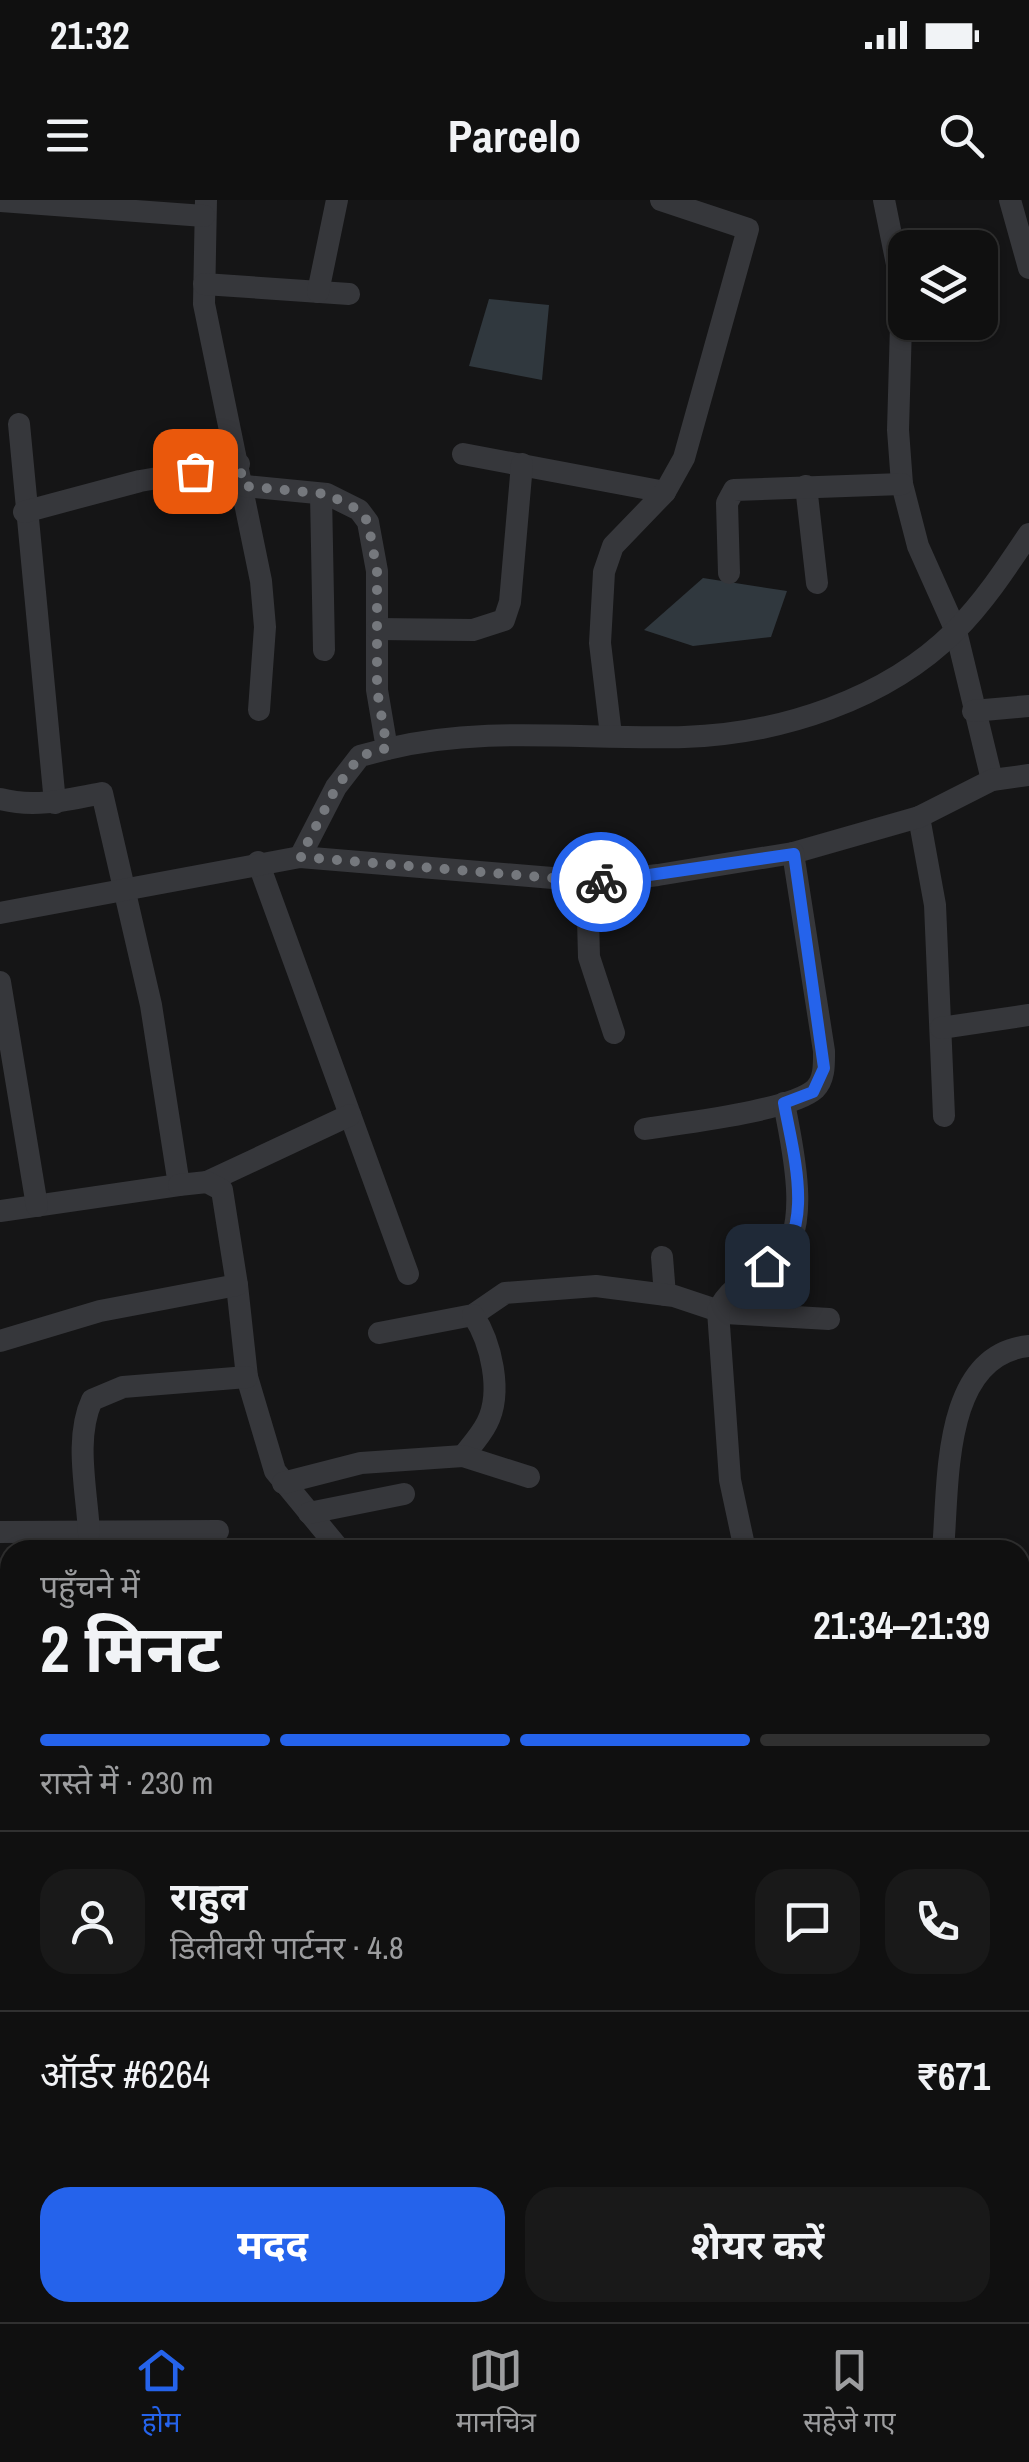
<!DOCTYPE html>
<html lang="hi">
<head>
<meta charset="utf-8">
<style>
	:root { --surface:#101010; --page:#191919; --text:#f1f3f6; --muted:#9c9d9f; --line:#303030; --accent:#2563eb }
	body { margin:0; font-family:"Archivo Narrow","Noto Sans Devanagari",sans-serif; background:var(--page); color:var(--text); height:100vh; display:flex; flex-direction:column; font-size:38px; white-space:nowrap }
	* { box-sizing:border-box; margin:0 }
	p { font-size:32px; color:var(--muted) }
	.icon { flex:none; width:55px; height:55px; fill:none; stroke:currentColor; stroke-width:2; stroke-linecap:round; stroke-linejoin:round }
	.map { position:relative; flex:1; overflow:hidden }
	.panel { position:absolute; left:0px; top:1340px; width:1030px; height:782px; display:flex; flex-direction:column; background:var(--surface); border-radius:30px 30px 0 0; box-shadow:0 2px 8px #0004,0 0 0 2px var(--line) }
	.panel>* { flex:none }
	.fabs { position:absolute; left:888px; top:30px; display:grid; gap:20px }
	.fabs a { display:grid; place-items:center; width:110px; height:110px; border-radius:20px; background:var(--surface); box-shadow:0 2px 8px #0004,0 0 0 2px var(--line); font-size:50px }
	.pin { position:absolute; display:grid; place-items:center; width:85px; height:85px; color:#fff; margin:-42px; border-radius:20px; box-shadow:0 5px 15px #0006 }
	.courier { position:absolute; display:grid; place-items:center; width:100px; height:100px; margin:-50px; border:8px solid #2563eb; border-radius:50%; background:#fff; color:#222; box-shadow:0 2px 12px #0007 }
	.summary em { font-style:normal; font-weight:700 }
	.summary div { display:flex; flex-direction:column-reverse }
	.summary { display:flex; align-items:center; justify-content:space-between; height:170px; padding:0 40px }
	h1 { font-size:65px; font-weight:700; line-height:75px }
	.bar { display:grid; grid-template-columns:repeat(4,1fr); gap:15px 10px; align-content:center; height:120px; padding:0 40px }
	.bar i { height:12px; border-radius:8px; background:var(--line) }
	.bar .on { background:var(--accent) }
	.bar p { grid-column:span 4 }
	.line { display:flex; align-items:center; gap:25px; padding:0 40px; border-top:2px solid var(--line) }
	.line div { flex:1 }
	.round { display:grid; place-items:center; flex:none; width:105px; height:105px; border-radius:30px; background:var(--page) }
	.primary-button { display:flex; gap:20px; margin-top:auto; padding:20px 40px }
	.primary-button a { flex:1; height:115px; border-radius:30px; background:var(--accent); color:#fff; font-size:40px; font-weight:700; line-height:115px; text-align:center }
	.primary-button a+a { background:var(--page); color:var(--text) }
	.status { display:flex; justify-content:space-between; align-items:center; height:70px; padding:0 50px; background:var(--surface); direction:ltr }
	.status svg { height:28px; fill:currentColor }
	header { display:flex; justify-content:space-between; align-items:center; height:130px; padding:0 40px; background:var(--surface); font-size:45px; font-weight:700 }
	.menu { display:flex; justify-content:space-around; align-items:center; height:140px; border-top:2px solid var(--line); background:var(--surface); font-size:28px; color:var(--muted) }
	.menu a { display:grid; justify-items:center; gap:5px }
	.menu .on { color:var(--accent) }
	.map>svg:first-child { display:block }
	.water { fill:#30383e }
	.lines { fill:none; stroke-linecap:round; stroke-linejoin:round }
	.street { stroke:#36373b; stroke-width:22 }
	.done { stroke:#75787d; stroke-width:10; stroke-dasharray:0 18 }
	.route { stroke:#2563eb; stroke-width:12 }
</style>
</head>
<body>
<div class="status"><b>21:32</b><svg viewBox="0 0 49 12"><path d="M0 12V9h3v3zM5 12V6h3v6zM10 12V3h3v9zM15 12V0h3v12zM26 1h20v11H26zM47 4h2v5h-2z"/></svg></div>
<header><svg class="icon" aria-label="menu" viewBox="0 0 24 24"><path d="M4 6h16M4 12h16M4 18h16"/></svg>Parcelo<svg class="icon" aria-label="search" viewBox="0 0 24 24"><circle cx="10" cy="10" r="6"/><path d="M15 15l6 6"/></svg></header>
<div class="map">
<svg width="1029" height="2122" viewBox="0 0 1029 2122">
	<rect width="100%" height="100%" fill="#151516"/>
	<g class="water">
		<path d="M489,99L549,105L542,180L469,166Z"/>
		<path d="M703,378L787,391L771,437L693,446L644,430Z"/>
	</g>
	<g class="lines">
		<g class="street">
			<path d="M206,0L204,104L261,381L265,427L259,510"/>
			<path d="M884,0L902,89L898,230L902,284L918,346L956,431L992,580"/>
			<path d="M1010,0L1029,68"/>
			<path d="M0,1L204,16"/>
			<path d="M204,84L349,94"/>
			<path d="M318,92L337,0"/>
			<path d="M19,224L55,603"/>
			<path d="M463,254L665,292"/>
			<path d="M245,286L327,294L359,310L368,322L377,371V490L387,549L360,556L336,587L300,657"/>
			<path d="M806,286L817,383"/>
			<path d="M321,294L324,450"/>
			<path d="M24,312L140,281L239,264"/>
			<path d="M729,373L727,303L734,290L902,284"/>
			<path d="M377,429L473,430L504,420L510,402L522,264"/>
			<path d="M973,511L1029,506"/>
			<path d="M611,535L600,443L604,372L613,346L665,292L684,258L748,29L661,0"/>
			<path d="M387,549C486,525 584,540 684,537C779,534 886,500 955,431C984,402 1007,367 1029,334"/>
			<path d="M0,599C34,608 67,600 102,593L151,805L179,985L0,1011"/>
			<path d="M919,617L935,705L944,916"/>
			<path d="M258,662L408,1074"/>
			<path d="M587,681L589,757L614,833"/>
			<path d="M0,713L300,657L600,682L658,675L793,653L919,617L992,580L1029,575"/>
			<path d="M0,782L37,1006"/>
			<path d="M941,828L1029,815"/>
			<path d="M645,929C681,923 791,911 815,889C825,879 824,863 824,851L793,653"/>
			<path d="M207,982L350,915"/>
			<path d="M662,1057L665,1095"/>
			<path d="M237,1085L247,1177L275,1271L340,1350"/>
			<path d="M379,1133L473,1115L505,1093L596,1086L674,1096L725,1113L829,1119"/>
			<path d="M0,1141L100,1111L237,1085L222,990L207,982L179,985"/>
			<path d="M463,1256C471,1246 481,1235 487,1223C503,1192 491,1142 473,1115"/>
			<path d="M283,1283L361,1263L463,1256L529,1277"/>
			<path d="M309,1313L404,1294"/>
			<path d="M0,1332L218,1331"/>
			<path d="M89,1333C87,1291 74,1239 92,1200L123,1187L247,1177"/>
			<path d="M745,1350L730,1280L718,1111C730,1084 754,1078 776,1061C814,1032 791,942 784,903"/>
			<path d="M943,1350C949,1285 941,1154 1029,1146"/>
			<path d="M1020,1387H1029"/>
			<path d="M1020,1507L1029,1506"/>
			<path d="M0,1615L10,1617"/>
			<path d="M1020,1769L1029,1768"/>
			<path d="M0,2038L10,2037"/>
			<path d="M123,2112L124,2122"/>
			<path d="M379,2112L381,2122"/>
			<path d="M515,2112L516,2122"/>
			<path d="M669,2112L670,2122"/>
		</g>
	</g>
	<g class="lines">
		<path class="done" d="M195,271L239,264L244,286L327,294L359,310L368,322L377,371V490L387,548L360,556L336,588L300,657L601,682"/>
		<path class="route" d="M601,682L794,654L824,868L813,892L784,903C792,949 819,1037 767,1066"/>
	</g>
</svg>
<div class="fabs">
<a><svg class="icon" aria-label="layers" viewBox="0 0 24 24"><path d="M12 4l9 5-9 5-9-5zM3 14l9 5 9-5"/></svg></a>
</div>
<div class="pin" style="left:195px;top:271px;background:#ea580c"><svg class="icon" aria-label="bag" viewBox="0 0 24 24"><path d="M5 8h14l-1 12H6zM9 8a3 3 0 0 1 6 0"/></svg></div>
<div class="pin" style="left:767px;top:1066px;background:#1f2937"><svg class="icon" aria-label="home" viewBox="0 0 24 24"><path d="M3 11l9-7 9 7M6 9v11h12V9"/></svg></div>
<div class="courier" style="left:601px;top:682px"><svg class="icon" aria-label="bike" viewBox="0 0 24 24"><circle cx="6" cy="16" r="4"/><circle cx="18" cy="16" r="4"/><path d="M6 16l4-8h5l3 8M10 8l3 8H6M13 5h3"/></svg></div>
<section class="panel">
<div class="summary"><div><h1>2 मिनट</h1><p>पहुँचने में</p></div><em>21:34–21:39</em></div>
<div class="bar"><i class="on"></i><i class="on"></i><i class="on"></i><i></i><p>रास्ते में · 230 m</p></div>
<div class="line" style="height:180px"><a class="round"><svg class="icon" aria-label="person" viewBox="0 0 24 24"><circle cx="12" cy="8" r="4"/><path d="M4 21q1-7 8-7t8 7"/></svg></a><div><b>राहुल</b><p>डिलीवरी पार्टनर · 4.8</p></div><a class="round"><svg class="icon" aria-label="chat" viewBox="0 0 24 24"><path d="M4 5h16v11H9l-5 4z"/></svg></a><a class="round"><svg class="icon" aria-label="phone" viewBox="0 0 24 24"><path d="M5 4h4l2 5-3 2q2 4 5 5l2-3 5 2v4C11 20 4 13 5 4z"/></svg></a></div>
<div class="line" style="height:130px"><div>ऑर्डर #6264</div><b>₹671</b></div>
<div class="primary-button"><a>मदद</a><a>शेयर करें</a></div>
</section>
</div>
<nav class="menu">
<a class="on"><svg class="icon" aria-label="home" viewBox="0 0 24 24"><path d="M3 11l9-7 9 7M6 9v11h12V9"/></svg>होम</a>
<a><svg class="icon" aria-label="map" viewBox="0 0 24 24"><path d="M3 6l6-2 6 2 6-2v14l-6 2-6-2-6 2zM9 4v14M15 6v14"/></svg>मानचित्र</a>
<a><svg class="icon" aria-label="saved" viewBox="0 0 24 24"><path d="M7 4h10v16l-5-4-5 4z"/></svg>सहेजे गए</a>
</nav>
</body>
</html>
